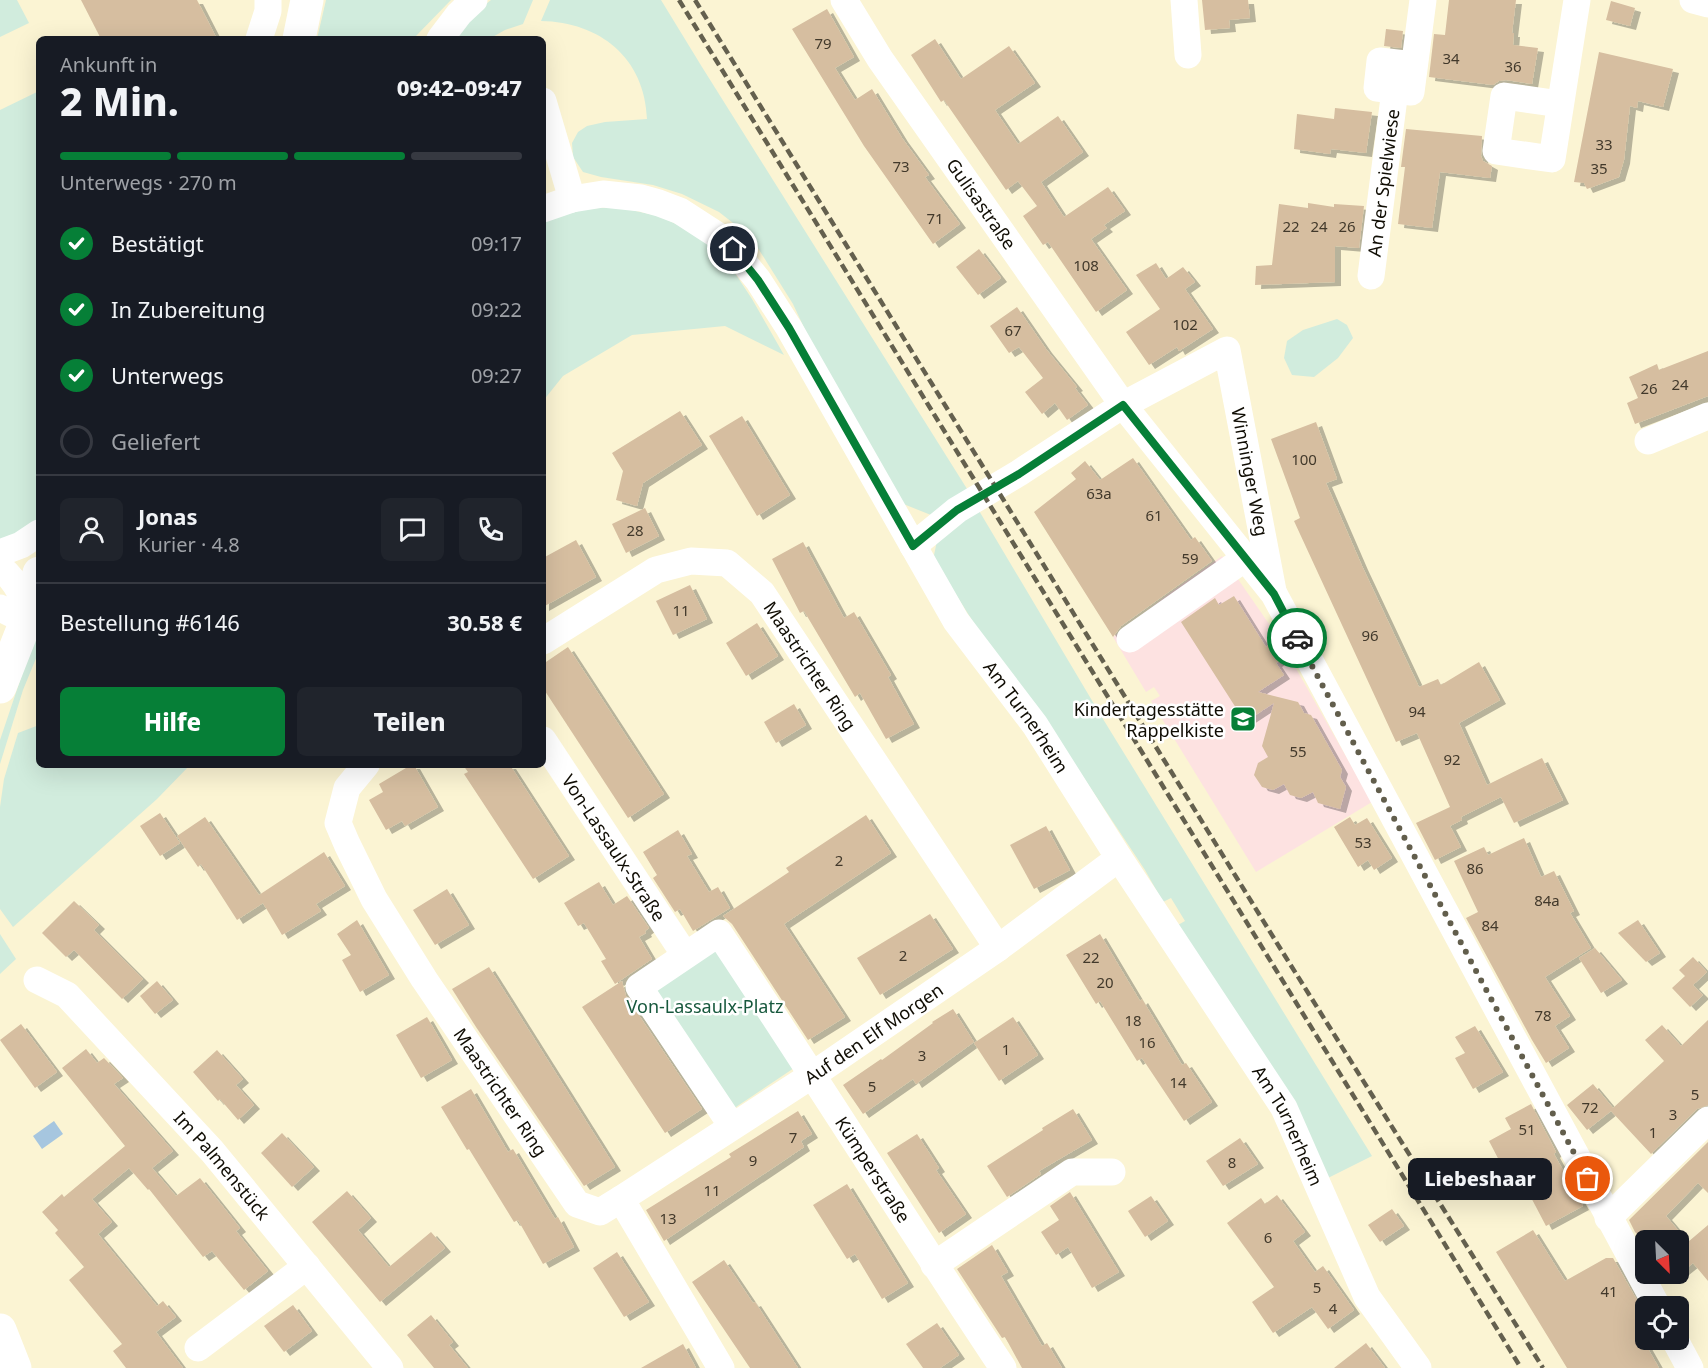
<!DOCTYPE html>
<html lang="de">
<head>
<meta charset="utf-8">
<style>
	:root { --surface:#171b24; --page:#20242c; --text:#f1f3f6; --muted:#9ea1a6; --line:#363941; --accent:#067f37 }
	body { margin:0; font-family:"Noto Sans",sans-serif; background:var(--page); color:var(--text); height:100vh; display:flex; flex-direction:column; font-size:22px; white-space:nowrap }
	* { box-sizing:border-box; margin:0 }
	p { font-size:20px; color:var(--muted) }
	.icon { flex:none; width:33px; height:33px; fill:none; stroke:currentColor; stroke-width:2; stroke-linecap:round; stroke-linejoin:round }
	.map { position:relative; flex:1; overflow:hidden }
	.details { position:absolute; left:36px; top:36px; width:510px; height:732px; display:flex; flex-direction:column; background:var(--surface); border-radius:9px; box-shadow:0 6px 24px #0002 }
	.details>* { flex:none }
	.needle { width:39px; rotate:156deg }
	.buttons { position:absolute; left:1635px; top:1230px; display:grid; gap:12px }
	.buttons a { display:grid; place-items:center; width:54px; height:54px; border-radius:9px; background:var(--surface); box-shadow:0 6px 24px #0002; font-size:30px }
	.pin { position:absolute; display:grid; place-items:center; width:51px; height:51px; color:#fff; margin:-26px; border:3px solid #fff; border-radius:50%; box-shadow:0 2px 6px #0007 }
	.courier { position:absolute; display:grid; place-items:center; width:60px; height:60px; margin:-30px; border:4px solid #067f37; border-radius:50%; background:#fff; color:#222; box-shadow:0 2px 8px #0007 }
	.bubble { position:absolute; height:42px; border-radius:9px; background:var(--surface); box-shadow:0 6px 24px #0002; font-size:20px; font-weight:800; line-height:42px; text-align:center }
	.overview em { font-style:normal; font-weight:800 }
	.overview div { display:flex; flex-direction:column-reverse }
	.overview { display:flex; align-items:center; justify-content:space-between; height:102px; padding:0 24px }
	h1 { font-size:39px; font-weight:800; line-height:45px }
	.bar { display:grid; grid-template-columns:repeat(4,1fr); gap:9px 6px; align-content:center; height:72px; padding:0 24px }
	.bar i { height:8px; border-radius:4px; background:var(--line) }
	.bar .selected { background:var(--accent) }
	.bar p { grid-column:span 4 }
	.line { display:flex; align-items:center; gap:15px; padding:0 24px; border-top:2px solid var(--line) }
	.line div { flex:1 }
	.round { display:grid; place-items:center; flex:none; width:63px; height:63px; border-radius:9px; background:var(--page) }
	ol { padding:0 24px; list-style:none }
	li { display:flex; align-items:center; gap:18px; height:66px }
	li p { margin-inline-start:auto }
	li .icon { padding:6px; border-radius:50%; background:var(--accent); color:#fff; stroke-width:4 }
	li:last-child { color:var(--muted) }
	li i { width:33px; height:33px; border:3px solid var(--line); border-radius:50% }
	.primary-button { display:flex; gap:12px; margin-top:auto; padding:12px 24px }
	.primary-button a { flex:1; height:69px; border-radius:9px; background:var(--accent); color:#fff; font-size:24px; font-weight:800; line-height:69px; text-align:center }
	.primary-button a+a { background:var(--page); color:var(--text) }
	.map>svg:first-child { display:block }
	.education { fill:#fde2e1 }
	.green { fill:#d1ecdd }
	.water { fill:#a6c6df }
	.building { fill:#d6bea0; filter:url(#shadow) }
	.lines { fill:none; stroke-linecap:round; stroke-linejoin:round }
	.minor { stroke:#fff; stroke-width:27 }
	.major { stroke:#fff; stroke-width:33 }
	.rail { stroke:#64604e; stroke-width:4.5; stroke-dasharray:9 4.5; stroke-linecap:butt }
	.done { stroke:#625e4c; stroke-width:6; stroke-dasharray:0 10.8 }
	.route { stroke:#067f37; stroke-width:8 }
	.labels { text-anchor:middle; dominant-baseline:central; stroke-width:5; stroke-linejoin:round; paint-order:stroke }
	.number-label { font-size:15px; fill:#42392b }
	.street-label { font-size:18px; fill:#100d04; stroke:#fff }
	.poi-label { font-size:18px; fill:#100d04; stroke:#fff; text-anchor:end }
	.park-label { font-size:18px; fill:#17583d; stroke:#fff }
</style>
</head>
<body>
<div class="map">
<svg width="1708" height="1368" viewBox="0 0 1708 1368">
	<defs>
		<filter id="shadow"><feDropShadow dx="6" dy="4" stdDeviation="0" flood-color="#0004"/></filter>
	</defs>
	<rect width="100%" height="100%" fill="#fbf4d3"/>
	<path class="education" d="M1222,556L1278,637L1372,802L1256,872L1151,701L1160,696L1154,687L1146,692L1113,637L1170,593Z"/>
	<g class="green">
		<path d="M0,0H17L29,23L0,37Z"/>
		<path d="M326,0H451L413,39H317Z"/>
		<path d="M491,0H533L523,24L505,30L489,39H450L463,22Z"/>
		<path d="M550,0H661L702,67L969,492L931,515L901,503L827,377L793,304L751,237L719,212L682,194L653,185L601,177L583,172L573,157L572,143L578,132L587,126L605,122L647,119C645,58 600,22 541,21Z"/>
		<path d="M39,91V519L30,530L0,545V110Z"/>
		<path d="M617,207L659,216L691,231L723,255L752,299L784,355L725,326L632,335L563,376L543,401V222L581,209Z"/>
		<path d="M1337,319L1347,325L1353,338L1338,358L1314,377L1292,375L1284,358L1287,341L1303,330Z"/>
		<path d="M978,509L1103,719L1372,1156L1328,1178L1178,925L1185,921L1171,898L1163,902L1145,870L1042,715L982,636L936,563L934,555L937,541Z"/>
		<path d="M39,633V651L23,690L0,764V740L30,651Z"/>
		<path d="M39,725V765H190L157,799L13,927L0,909V807L4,779L18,733Z"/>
		<path d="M0,934L16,959L0,974Z"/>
		<path d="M716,946L797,1066L727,1113L646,993Z"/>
	</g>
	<path class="water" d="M54,1121L63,1134L42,1149L33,1136Z"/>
	<g class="building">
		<path d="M81,0H197L217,39H101Z"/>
		<path d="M1202,0H1248L1250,18L1229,20L1230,28L1205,30Z"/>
		<path d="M1449,0H1516L1512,33H1514L1513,45L1538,48L1532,84L1506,80L1499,81L1493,85L1429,77L1434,34L1445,35Z"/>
		<path d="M1611,1L1635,8L1630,26L1606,20Z"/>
		<path d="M827,9L854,57L835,68L855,100L872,89L902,138L929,175L925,177L960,224L933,244L864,146L792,29Z"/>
		<path d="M1386,29L1403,31L1401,48L1384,46Z"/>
		<path d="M935,39L961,79L1009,46L1035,83L995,110L1018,144L1058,116L1083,152L1041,182L1064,217L1108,187L1125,211L1104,225L1107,228L1091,239L1127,290L1096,312L1048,242L1043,245L1023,216L1037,206L1018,181L1006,190L944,100L941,102L911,55Z"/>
		<path d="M1599,52L1673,69L1663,107L1638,101L1637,108L1630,106L1624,160L1619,177L1587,189L1584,183L1574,182Z"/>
		<path d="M1335,108L1372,112L1366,153L1331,149L1330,154L1294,149L1297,114L1334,119Z"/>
		<path d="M1406,129L1482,136L1481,156L1483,161L1492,166L1490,178L1440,172L1432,228L1398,224L1405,167H1401Z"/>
		<path d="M1308,203L1334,207V204L1364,206L1359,248L1335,246V282L1255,285L1256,266L1272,265L1279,204L1308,208Z"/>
		<path d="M979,249L1001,278L978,295L956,267Z"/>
		<path d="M1156,263L1166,279L1183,267L1195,282L1185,289L1213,329L1179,351L1177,347L1149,365L1126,332L1160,309L1136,275Z"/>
		<path d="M1017,307L1046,349L1077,387L1075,388L1088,405L1067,420L1055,403L1042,414L1025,392L1043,378L1019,347L1009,353L990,326Z"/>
		<path d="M1708,351V396L1635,424L1627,403L1638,398L1629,377L1657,364L1659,370Z"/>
		<path d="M680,411L702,445L643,483L637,506L616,500L623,471L612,453Z"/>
		<path d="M742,416L790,495L757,516L709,436Z"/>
		<path d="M1316,422L1337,479L1326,483L1362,566L1419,687L1438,679L1441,685L1479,662L1500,700L1459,723L1487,785L1542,758L1563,800L1514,823L1501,797L1461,817L1462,820L1450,826L1461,847L1435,860L1416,823L1450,807L1417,733L1396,742L1294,521L1300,518L1271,439Z"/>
		<path d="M1133,458L1191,540L1195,537L1212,561L1121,626L1113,637L1034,512L1076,479L1071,473L1085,461L1100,480Z"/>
		<path d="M645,508L659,536L626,553L612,524Z"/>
		<path d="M576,540L596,577L543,607V558Z"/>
		<path d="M803,542L844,618L854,612L891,675L888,677L914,724L886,739L860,693L855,697L804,611L800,613L772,559Z"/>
		<path d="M690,585L707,619L673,635L656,601Z"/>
		<path d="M1234,596L1266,647L1268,645L1279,661L1276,663L1284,675L1258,692L1298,702L1304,713L1311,715L1342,770L1340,777L1346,787L1340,809L1318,803L1313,792L1301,798L1290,795L1284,784L1273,790L1262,787L1254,775L1258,763L1268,757L1262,746L1274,703L1245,722L1181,622L1215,598L1219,605Z"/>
		<path d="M757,623L778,656L746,676L726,643Z"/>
		<path d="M568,647L664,794L628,818L543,688V664Z"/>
		<path d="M794,704L806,725L776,743L764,722Z"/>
		<path d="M411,765H414L438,807L405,826L402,821L386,830L369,800L383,792L379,784Z"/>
		<path d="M463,765H510L569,856L533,879L464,774L468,772Z"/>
		<path d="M160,813L180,843L160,856L140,826Z"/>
		<path d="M866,815L891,853L784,924L845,1017L808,1040L732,924L723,916L789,872L786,868Z"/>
		<path d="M205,817L259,895L324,852L345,886L316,904L321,911L282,935L263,903L237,920L201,864L198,867L177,836Z"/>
		<path d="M1350,817L1355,825L1367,818L1392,858L1374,870L1368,860L1358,867L1334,827Z"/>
		<path d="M1046,826L1070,870L1034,889L1010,845Z"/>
		<path d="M678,830L692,854L687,856L709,892L718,887L730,908L693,931L680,909L675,912L653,878L657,875L643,852Z"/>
		<path d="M1524,838L1541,877L1554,871L1574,911L1570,913L1591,948L1545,977L1570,1016L1555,1026L1569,1048L1546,1063L1532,1040L1466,918L1478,912L1454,861L1484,847L1488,855Z"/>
		<path d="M599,882L613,905L627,896L649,928L645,931L646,933L639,937L652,959L615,984L601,961L606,959L584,923L578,926L564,903Z"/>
		<path d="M447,889L469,925L435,945L413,910Z"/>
		<path d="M74,901L99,925L94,930L143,979L122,999L74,950L66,957L42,933Z"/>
		<path d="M930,914L953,949L880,995L857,958Z"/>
		<path d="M357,920L389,975L360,992L342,960L351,955L337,934Z"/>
		<path d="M1638,920L1660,953L1646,962L1618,933Z"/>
		<path d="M1100,934L1140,1001L1142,999L1182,1065L1186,1063L1212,1102L1184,1121L1142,1058L1137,1061L1100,1001L1096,1004L1066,955Z"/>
		<path d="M1595,948L1622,980L1601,993L1579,958Z"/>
		<path d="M1693,957L1707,972L1693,985L1703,995L1690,1007L1672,988L1685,976L1679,970Z"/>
		<path d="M489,967L615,1167L584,1186L476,1027L452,989Z"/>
		<path d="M157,981L173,1000L155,1014L140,996Z"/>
		<path d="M622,981L626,996L702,1109L665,1133L582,1007Z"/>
		<path d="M953,1009L974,1042L916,1084L913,1079L863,1114L843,1085L881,1059L882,1060L933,1023L932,1022Z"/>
		<path d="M427,1017L452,1060L421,1078L396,1035Z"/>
		<path d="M1013,1017L1038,1055L999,1081L974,1043Z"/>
		<path d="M1708,1020V1105L1697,1109L1651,1154L1611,1111L1587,1130L1567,1105L1593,1084L1613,1108L1664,1061L1645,1040L1662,1025L1681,1046Z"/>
		<path d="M21,1024L57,1072L35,1088L0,1040Z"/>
		<path d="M1475,1026L1503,1072L1473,1089L1455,1058L1465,1053L1455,1037Z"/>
		<path d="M86,1049L97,1063L104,1058L123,1078L114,1084L173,1151L152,1168L176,1196L200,1178L240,1228L236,1231L268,1271L244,1290L212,1251L203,1257L149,1189L148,1190L129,1168L92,1199L112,1222L98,1234L157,1306L163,1301L176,1317L156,1332L183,1368H126L113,1351L122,1344L69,1280L84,1267L55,1233L58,1230L42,1212L62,1194L64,1197L125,1146L62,1068Z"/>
		<path d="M217,1050L243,1079L236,1085L254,1105L238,1120L220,1099L218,1101L193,1072Z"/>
		<path d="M471,1089L508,1152L513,1149L555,1219L558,1217L574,1247L543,1264L518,1220L514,1222L469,1149L467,1150L441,1107Z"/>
		<path d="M1531,1104L1556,1152L1554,1154L1583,1206L1546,1226L1525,1186L1515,1191L1489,1141L1511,1129L1505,1118Z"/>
		<path d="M1073,1109L1092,1140L1039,1171L1041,1174L1007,1197L987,1166L1043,1130L1042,1128Z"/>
		<path d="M798,1111L812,1134L801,1141L804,1147L664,1241L646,1210L731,1157L729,1154Z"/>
		<path d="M282,1133L314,1167L292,1187L261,1153Z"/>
		<path d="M917,1134L939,1168L936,1170L966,1214L939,1233L887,1153Z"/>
		<path d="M1240,1138L1258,1164L1223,1186L1206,1161Z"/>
		<path d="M1708,1142V1193L1698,1183L1666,1216L1688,1242L1708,1225V1281L1693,1263L1678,1275V1240H1643L1635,1232L1629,1220Z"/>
		<path d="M847,1184L908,1283L882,1299L855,1254L847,1259L813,1205Z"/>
		<path d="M347,1191L371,1218L358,1230L389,1267L431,1232L445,1248L380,1302L312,1222Z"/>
		<path d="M1070,1192L1119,1272L1092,1288L1068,1247L1056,1255L1041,1232L1059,1220L1050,1206Z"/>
		<path d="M1277,1195L1305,1232L1293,1241L1315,1272L1323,1266L1354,1310L1328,1329L1312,1307L1273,1333L1252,1302L1274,1287L1227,1223L1261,1198L1265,1204Z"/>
		<path d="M1151,1196L1168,1221L1145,1237L1128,1211Z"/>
		<path d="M1392,1209L1404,1226L1380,1242L1368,1225Z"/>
		<path d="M1533,1230L1565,1281L1606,1258H1613L1646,1316V1326L1638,1331L1659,1368H1567L1496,1252Z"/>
		<path d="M992,1245L1008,1272L1001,1276L1042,1346L1047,1343L1062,1368H1022L1005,1337L1002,1338L957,1269Z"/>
		<path d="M617,1252L649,1302L624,1317L593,1268Z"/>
		<path d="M724,1260L753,1303L755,1302L798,1368H750L692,1282Z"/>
		<path d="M293,1305L312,1331L284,1352L264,1326Z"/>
		<path d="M431,1315L453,1342L449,1345L468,1368H434L407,1335Z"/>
		<path d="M937,1323L959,1355L940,1368H923L906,1344Z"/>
		<path d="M1366,1343L1385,1368H1334Z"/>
		<path d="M683,1344L696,1368H641Z"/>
	</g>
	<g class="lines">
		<g class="minor">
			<path id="s1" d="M844,0L880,59L1123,405L1274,594L1657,1306"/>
			<path d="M1184,0L1188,55"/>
			<path d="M1693,0L1708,4"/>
			<path d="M259,39L268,11V0"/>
			<path d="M440,39L459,14L474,0"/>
			<path d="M1413,65L1380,61L1377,88L1411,92L1423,0"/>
			<path d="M543,101L572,199"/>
			<path d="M1560,104L1504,96L1496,151L1552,159L1577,0"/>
			<path id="s2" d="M543,209L572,199L603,194L641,198L659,203L680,211L717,235L733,249L758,280L789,328L956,621L1035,725L1119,858L1284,1108L1367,1297L1418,1368"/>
			<path id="s3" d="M1371,276L1395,90"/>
			<path d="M1648,441L1708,416"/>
			<path id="s4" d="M913,546L957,510L1019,473L1123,405L1227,350L1273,591"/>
			<path d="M0,553L21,545L39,533"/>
			<path d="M0,567C17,582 26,598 26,621L0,608"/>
			<path d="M1130,639L1244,559"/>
			<path id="s5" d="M543,641L656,570L691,561L727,563L762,593L998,948"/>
			<path id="s6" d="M543,740L685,955"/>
			<path id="s7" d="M366,765L347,788L338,823L347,844L374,899L424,979L577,1204L600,1212L621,1199L721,1368"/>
			<path id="s8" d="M37,980L67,995L212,1151L390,1368"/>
			<path id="s9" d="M732,1126L639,987L719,933C815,1077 907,1224 1003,1368"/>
			<path id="s10" d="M621,1199L814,1074L998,948L1119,858"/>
			<path d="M1608,1218L1708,1120"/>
			<path d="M934,1265L1072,1172H1112"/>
			<path d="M1675,1340L1690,1368"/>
			<path d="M198,1348L307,1266"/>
		</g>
		<g class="major">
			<path d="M299,39L307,0"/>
			<path d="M0,687L26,621L39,573"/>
			<path d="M0,1330L15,1368"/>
		</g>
		<g class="rail">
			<path d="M679,0L1521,1368"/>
			<path d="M695,0L1280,948L1543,1368"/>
		</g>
	</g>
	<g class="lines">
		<path class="done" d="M1297,638L1588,1179"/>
		<path class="route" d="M733,249L758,280L789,328L913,546L957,510L1019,474L1123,405L1274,594L1297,638"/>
	</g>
	<defs>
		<symbol id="school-square" viewBox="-11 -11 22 22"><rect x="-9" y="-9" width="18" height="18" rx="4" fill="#067f37" stroke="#fff"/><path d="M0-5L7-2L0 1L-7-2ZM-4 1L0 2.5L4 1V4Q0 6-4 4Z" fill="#fff"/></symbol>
	</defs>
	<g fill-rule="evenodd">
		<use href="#school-square" x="1228" y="704" width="30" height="30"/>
	</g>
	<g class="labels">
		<g class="number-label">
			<text x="823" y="43">79</text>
			<text x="1451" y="58">34</text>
			<text x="1513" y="66">36</text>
			<text x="1604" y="144">33</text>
			<text x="901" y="166">73</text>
			<text x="1599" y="168">35</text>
			<text x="935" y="218">71</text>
			<text x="1291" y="226">22</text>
			<text x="1319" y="226">24</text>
			<text x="1347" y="226">26</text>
			<text x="1086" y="265">108</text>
			<text x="1185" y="324">102</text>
			<text x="1013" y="330">67</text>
			<text x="1680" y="384">24</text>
			<text x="1649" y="388">26</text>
			<text x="1304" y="459">100</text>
			<text x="1099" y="493">63a</text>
			<text x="1154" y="515">61</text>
			<text x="635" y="530">28</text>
			<text x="1190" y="558">59</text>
			<text x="681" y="610">11</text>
			<text x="1370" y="635">96</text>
			<text x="1417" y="711">94</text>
			<text x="1298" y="751">55</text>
			<text x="1452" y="759">92</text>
			<text x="1363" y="842">53</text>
			<text x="839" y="860">2</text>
			<text x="1475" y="868">86</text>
			<text x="1547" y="900">84a</text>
			<text x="1490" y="925">84</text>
			<text x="903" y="955">2</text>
			<text x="1091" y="957">22</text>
			<text x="1105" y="982">20</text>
			<text x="1543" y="1015">78</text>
			<text x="1133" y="1020">18</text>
			<text x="1147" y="1042">16</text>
			<text x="1006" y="1049">1</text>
			<text x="922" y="1055">3</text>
			<text x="1178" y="1082">14</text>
			<text x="872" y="1086">5</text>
			<text x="1695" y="1094">5</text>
			<text x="1590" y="1107">72</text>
			<text x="1673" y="1114">3</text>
			<text x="1527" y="1129">51</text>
			<text x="1653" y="1132">1</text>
			<text x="793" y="1137">7</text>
			<text x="753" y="1160">9</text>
			<text x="1232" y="1162">8</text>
			<text x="712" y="1190">11</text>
			<text x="668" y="1218">13</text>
			<text x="1268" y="1237">6</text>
			<text x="1317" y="1287">5</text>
			<text x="1609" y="1291">41</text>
			<text x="1333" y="1308">4</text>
		</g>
		<g class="street-label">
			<text stroke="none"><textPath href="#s3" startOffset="94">An der Spielwiese</textPath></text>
			<text stroke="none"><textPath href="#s1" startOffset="246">Gulisastraße</textPath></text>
			<text stroke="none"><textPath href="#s4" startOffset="495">Winninger Weg</textPath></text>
			<text stroke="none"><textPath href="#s5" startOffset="339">Maastrichter Ring</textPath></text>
			<text stroke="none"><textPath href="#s2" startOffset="760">Am Turnerheim</textPath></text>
			<text stroke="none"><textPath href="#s6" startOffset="129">Von-Lassaulx-Straße</textPath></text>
			<text stroke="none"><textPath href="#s10" startOffset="302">Auf den Elf Morgen</textPath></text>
			<text stroke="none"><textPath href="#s7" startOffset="381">Maastrichter Ring</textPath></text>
			<text stroke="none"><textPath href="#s2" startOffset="1246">Am Turnerheim</textPath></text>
			<text stroke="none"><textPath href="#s8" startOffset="264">Im Palmenstück</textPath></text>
			<text stroke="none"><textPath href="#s9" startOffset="546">Kümperstraße</textPath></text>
		</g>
		<g class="poi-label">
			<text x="1224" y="709">Kindertagesstätte<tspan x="1224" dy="21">Rappelkiste</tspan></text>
		</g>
		<g class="park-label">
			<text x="705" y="1006">Von-Lassaulx-Platz</text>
		</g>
	</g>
</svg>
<div class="buttons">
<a><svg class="needle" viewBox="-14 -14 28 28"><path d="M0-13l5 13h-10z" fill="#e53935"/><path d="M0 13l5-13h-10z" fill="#9ea1a6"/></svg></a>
<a><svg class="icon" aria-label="locate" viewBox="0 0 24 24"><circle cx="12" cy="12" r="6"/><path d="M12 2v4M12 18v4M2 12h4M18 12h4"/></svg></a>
</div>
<div class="pin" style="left:1588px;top:1179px;background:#ea580c"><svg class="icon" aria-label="bag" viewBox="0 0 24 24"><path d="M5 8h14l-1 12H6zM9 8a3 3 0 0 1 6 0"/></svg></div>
<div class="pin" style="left:733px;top:249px;background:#1f2937"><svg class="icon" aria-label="home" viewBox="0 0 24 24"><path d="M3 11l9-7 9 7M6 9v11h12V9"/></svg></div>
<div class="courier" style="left:1297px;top:638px"><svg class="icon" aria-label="car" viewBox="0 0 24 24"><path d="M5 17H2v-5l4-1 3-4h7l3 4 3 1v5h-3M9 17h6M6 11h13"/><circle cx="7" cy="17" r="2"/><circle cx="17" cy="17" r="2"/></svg></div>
<div class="bubble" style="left:1408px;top:1158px;width:144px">Liebeshaar</div>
<section class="details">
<div class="overview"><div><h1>2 Min.</h1><p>Ankunft in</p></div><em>09:42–09:47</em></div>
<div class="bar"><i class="selected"></i><i class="selected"></i><i class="selected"></i><i></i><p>Unterwegs · 270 m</p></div>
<ol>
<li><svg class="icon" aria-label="check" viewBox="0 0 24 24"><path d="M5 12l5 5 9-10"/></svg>Bestätigt<p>09:17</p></li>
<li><svg class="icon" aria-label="check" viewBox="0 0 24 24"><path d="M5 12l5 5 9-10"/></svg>In Zubereitung<p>09:22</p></li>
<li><svg class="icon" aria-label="check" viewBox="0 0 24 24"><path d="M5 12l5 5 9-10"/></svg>Unterwegs<p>09:27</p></li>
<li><i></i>Geliefert</li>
</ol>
<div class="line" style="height:108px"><a class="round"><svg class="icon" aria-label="person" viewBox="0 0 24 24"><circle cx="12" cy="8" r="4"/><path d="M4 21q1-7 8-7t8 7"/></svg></a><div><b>Jonas</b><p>Kurier · 4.8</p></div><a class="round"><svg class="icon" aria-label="chat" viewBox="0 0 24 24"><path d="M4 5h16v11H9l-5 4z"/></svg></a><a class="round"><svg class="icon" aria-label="phone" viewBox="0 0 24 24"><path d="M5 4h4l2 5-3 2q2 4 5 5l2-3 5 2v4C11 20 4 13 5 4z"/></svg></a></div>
<div class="line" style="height:78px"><div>Bestellung #6146</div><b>30.58 €</b></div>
<div class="primary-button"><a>Hilfe</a><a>Teilen</a></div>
</section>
</div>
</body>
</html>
